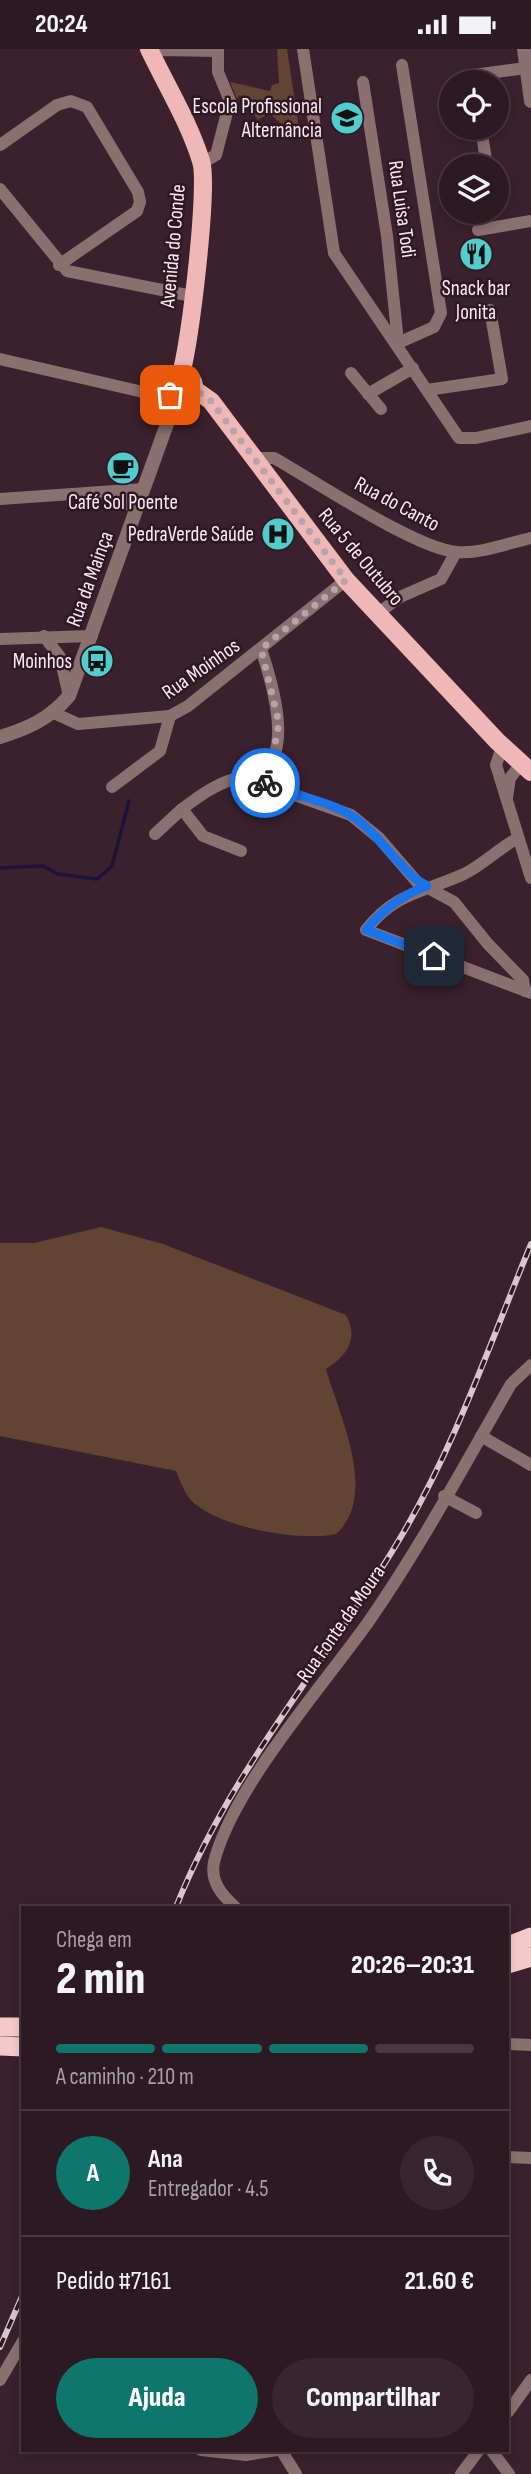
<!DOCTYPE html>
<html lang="pt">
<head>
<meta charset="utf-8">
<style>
	:root { --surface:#2c1922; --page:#38262f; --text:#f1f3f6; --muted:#a6a0a5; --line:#483840; --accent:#0f766e }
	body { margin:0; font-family:"Sofia Sans Condensed",sans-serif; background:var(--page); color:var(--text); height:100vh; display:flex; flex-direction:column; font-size:26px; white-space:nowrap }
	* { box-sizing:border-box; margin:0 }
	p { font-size:23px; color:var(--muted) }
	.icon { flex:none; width:38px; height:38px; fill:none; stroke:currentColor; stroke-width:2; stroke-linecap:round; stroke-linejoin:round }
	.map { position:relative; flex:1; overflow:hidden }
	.side { position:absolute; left:21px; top:1857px; width:488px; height:546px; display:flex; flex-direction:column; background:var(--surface); border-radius:0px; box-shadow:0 4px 10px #0003,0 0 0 2px var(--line) }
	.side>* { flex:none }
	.tools { position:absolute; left:439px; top:21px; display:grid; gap:14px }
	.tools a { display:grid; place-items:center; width:70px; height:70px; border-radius:50%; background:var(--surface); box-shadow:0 4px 10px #0003,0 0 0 2px var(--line); font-size:35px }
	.pin { position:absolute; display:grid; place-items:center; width:60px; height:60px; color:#fff; margin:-30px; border-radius:14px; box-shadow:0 4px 10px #0006 }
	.courier { position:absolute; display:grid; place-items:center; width:70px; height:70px; margin:-35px; border:5px solid #1a73e8; border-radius:50%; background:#fff; color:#222; box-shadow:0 2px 9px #0007 }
	.head em { font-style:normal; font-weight:800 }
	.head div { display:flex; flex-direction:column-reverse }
	.head { display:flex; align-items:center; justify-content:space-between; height:119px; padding:0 35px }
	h1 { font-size:46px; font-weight:800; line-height:52px }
	.bar { display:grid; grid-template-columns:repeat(4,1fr); gap:10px 7px; align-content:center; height:84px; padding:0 35px }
	.bar i { height:9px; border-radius:5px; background:var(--line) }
	.bar .selected { background:var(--accent) }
	.bar p { grid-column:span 4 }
	.line { display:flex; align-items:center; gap:18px; padding:0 35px; border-top:2px solid var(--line) }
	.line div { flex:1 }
	.round { display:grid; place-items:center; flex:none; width:74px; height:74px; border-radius:37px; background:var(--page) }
	.primary-button { display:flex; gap:14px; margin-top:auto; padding:14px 35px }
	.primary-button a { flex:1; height:80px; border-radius:42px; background:var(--accent); color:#fff; font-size:28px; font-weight:800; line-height:80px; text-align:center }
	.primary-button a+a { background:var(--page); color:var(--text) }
	.status { display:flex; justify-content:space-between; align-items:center; height:49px; padding:0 35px; background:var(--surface); direction:ltr }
	.status svg { height:19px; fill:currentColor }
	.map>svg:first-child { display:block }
	.green { fill:#624432 }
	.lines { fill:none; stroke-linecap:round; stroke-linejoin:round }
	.stream { stroke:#1b133d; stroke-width:3.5 }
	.minor { stroke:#8c7070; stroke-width:12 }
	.tertiary { stroke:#8c7070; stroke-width:14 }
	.primary { stroke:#efb7b5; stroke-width:18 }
	.trunk { stroke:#f4cac9; stroke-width:19 }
	.rail-casing { stroke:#d8c6ce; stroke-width:6 }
	.rail { stroke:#2f1823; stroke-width:3.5; stroke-dasharray:10; stroke-linecap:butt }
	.done { stroke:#b7a3ac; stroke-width:7; stroke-dasharray:0 12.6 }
	.route { stroke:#1a73e8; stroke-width:9 }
	.labels { text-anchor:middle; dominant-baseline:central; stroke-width:5; stroke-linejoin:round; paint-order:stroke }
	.poi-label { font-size:21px; fill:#fae9f0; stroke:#2f1823; text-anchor:end }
	.street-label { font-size:21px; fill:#fae9f0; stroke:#2f1823 }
</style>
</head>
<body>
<div class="status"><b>20:24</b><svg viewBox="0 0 49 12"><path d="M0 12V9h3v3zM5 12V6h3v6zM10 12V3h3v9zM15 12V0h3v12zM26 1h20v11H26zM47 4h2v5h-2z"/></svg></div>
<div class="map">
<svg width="531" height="2425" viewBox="0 0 531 2425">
	<rect width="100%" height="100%" fill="#3a212d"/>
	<g class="green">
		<path d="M277,0H287L301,92L269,64L258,71L239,46L237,50L230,33L270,42L272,36L279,34Z"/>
		<path d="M101,1178L163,1195L346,1266C359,1291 347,1306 326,1320C339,1366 379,1446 336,1485C300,1493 224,1479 195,1455C185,1447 181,1433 176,1422L0,1387V1194H34Z"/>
	</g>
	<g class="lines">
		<path class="stream" d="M0,819L43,817L58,825L97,830L112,817L129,752"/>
		<g class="minor">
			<path d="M303,0L334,204L459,389H476L531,377"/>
			<path d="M151,4L161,1L216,2"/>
			<path d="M363,33L387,187L398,293"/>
			<path d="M474,33L473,26L526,19"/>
			<path d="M481,79L487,117"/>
			<path d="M0,96L57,56L71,52L87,58L138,143L140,153L137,162L59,216"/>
			<path d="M202,114L216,106L230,52L218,23V0"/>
			<path d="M0,140L67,222L192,247"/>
			<path d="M478,181L531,172"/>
			<path d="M398,294L434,278L441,264L402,16"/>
			<path d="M0,310L143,343L168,342"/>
			<path d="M351,324L381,360"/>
			<path d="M427,341L502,330L490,261"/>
			<path d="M143,343L158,358L167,375"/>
			<path d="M368,345L413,319"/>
			<path d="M253,409H274C315,432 416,500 457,503C481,505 508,494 531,489"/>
			<path d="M107,443L137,460"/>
			<path d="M0,450L144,440"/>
			<path d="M377,565L400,548L441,530L456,503"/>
			<path d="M44,587L60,608L69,647"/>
			<path d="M0,590L92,587"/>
			<path d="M54,664L78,675L170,667L188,657L346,531"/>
			<path d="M502,698L496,716L531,829"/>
			<path d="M257,726L262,733L275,739L351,766L379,789L417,833L454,853L488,895L523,931L525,942"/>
			<path d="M112,738L160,702L170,667"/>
			<path d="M507,748L510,729L521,715"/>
			<path d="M155,785L182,760"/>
			<path d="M518,789C499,799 484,815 464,825C425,843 395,843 366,881L531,944"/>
			<path d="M241,802L203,787L182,760C198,748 214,736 234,730C241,728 249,729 255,727C297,710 271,630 261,600"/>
			<path d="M481,1387L531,1416"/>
			<path d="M444,1447L476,1464"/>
			<path d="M235,1858C222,1846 210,1833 214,1813C233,1738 323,1637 369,1572C421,1497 465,1415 511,1335L531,1316"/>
			<path d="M508,1995L531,1996"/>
			<path d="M508,2108L531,2109"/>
			<path d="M0,2331L23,2292"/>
			<path d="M508,2363L531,2331"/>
			<path d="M201,2401L246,2406L277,2401"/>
			<path d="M281,2401L296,2425"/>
			<path d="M491,2401L509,2425"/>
			<path d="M461,2425L479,2401"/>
		</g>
		<g class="tertiary">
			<path d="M524,0L531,52"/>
			<path d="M0,688C29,679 49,670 69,647L167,375L173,349"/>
		</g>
		<g class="primary">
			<path d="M149,0C166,36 189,73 201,112C209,135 190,297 181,324"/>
			<circle cx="181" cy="338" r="13"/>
			<path d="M194,340L211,352L346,531L497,692L531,723"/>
		</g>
		<g class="trunk">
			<path d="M508,1897L531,1888"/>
			<path d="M508,1915L531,1908"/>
			<path d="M0,1978H23"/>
			<path d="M0,1997L23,1998"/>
		</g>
		<defs>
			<g id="rail">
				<path d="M176,1858C231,1720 324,1617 399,1491C455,1398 490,1294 531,1195"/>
				<path d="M0,2298L23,2245"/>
			</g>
		</defs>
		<use href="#rail" class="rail-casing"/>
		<use href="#rail" class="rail"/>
	</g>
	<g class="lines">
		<path class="done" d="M170,346L177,350H186L194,340L211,352L346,531L261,600L279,674L272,710L257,726L265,734"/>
		<path class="route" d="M265,734C292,747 327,751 352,767C379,784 405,828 427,837C404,845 381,862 366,881L434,907"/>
	</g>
	<defs>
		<symbol id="school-disc" viewBox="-11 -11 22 22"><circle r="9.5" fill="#52cdcd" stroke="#2f1823"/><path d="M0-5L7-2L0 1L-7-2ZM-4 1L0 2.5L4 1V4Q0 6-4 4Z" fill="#111"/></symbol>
		<symbol id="restaurant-disc" viewBox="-11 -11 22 22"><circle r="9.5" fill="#52cdcd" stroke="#2f1823"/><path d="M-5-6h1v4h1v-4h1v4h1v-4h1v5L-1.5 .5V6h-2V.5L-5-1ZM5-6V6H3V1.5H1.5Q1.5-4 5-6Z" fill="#111"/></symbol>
		<symbol id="cafe-disc" viewBox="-11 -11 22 22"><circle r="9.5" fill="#52cdcd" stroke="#2f1823"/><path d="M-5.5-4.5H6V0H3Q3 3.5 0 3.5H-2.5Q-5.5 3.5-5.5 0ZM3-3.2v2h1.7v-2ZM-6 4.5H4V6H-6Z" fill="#111"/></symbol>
		<symbol id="hospital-disc" viewBox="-11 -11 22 22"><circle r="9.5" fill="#52cdcd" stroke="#2f1823"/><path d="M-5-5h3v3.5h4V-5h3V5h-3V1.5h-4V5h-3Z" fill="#111"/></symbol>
		<symbol id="bus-disc" viewBox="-11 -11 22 22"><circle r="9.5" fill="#52cdcd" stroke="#2f1823"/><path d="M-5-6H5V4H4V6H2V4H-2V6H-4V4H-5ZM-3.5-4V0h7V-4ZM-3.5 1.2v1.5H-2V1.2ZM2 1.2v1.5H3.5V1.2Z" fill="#111"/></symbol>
	</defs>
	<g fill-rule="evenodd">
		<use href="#school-disc" x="328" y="50" width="38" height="38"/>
		<use href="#restaurant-disc" x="457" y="186" width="38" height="38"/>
		<use href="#cafe-disc" x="104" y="400" width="38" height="38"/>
		<use href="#hospital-disc" x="259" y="466" width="38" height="38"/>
		<use href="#bus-disc" x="78" y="593" width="38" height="38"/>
	</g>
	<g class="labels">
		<g class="poi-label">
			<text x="322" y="57">Escola Profissional<tspan x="322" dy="24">Alternância</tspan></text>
			<text x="476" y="239" text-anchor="middle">Snack bar<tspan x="476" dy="24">Jonita</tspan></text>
			<text x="123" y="453" text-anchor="middle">Café Sol Poente</text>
			<text x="254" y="485">PedraVerde Saúde</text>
			<text x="72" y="612">Moinhos</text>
		</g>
		<g class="street-label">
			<text transform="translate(402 160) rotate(82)">Rua Luisa Todi</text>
			<text transform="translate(173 197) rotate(-85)">Avenida do Conde</text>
			<text transform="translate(397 455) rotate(28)">Rua do Canto</text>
			<text transform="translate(361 508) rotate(50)">Rua 5 de Outubro</text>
			<text transform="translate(90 530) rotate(-70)">Rua da Mainça</text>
			<text transform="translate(201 620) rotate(-35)">Rua Moínhos</text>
			<text transform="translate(341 1575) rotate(-55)">Rua Fonte da Moura</text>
		</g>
	</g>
</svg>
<div class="tools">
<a><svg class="icon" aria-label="locate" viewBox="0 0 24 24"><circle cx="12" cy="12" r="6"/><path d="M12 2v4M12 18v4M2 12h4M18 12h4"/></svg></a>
<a><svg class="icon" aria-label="layers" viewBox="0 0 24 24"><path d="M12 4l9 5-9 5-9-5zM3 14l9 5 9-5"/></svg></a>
</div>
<div class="pin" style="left:170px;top:346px;background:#ea580c"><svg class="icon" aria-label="bag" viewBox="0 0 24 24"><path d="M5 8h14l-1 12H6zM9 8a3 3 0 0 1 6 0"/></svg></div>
<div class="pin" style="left:434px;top:907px;background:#1f2937"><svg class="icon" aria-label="home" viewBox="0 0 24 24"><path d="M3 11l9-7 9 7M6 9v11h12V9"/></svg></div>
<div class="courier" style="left:265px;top:734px"><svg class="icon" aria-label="bike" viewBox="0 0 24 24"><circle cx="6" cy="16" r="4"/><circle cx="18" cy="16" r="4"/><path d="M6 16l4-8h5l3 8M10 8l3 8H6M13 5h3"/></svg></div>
<section class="side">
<div class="head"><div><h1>2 min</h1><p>Chega em</p></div><em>20:26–20:31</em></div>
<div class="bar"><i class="selected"></i><i class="selected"></i><i class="selected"></i><i></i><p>A caminho · 210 m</p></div>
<div class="line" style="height:126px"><b class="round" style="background:var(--accent);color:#fff">A</b><div><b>Ana</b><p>Entregador · 4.5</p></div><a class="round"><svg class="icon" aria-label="phone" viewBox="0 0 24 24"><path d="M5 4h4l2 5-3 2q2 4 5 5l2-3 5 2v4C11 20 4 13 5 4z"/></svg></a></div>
<div class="line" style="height:91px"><div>Pedido #7161</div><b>21.60 €</b></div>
<div class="primary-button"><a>Ajuda</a><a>Compartilhar</a></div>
</section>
</div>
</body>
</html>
